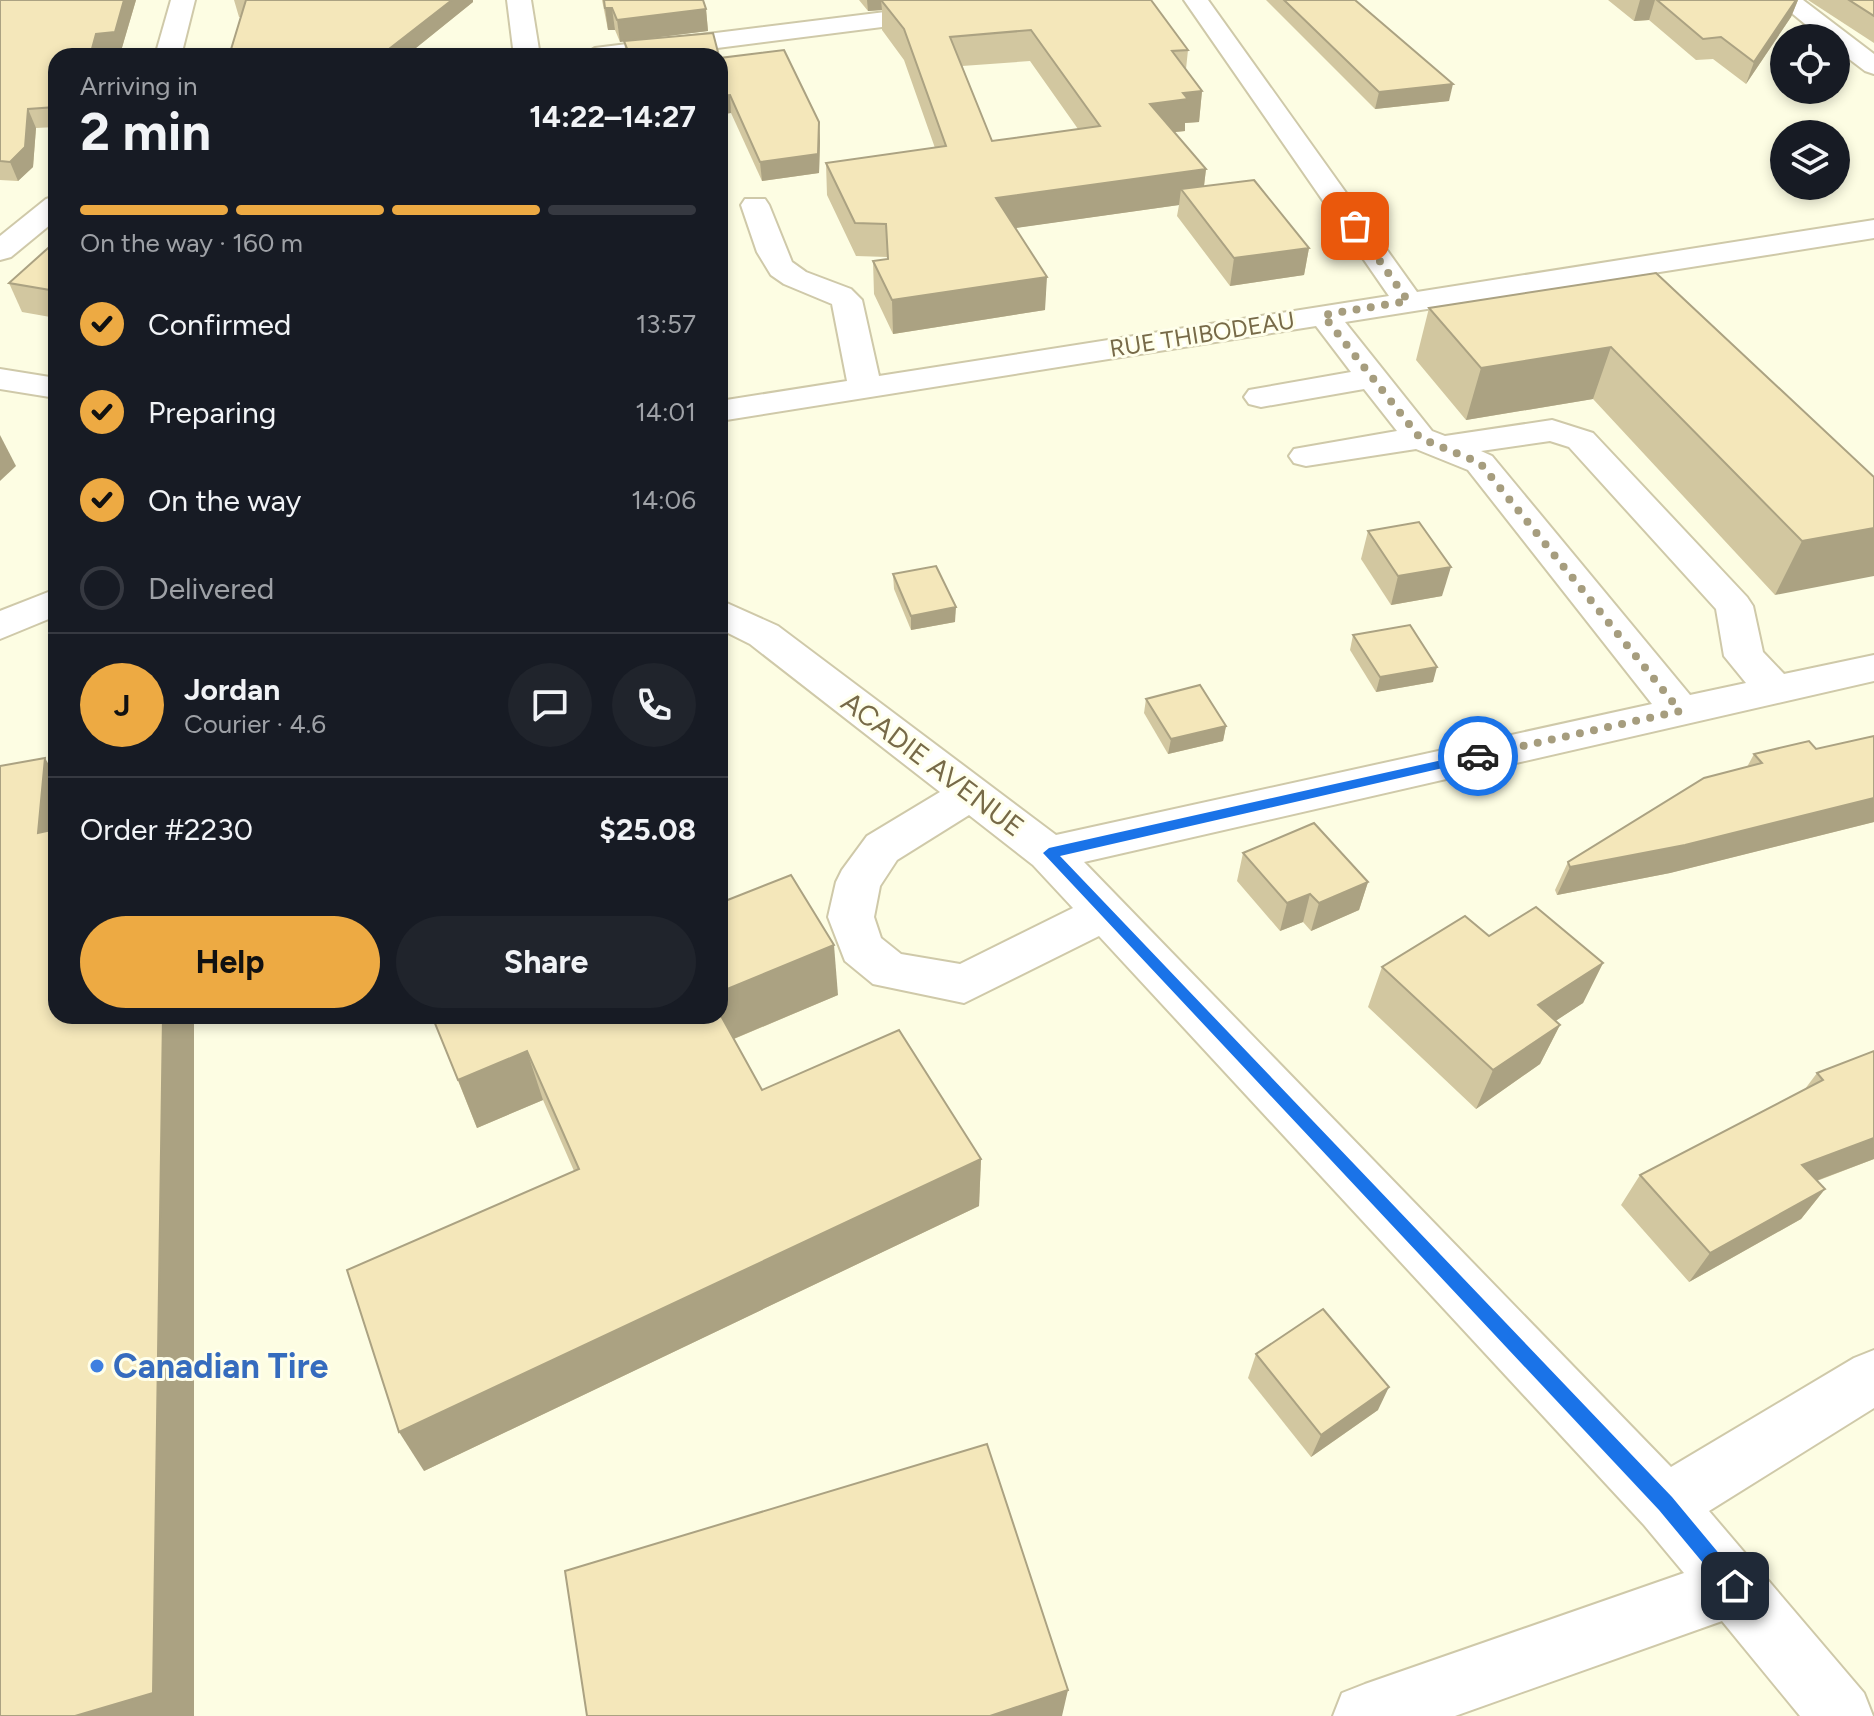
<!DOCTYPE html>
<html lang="en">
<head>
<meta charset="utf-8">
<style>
	:root { --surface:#171b24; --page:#20242c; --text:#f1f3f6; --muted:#9ea1a6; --line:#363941; --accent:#edaa43 }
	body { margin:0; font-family:Figtree,sans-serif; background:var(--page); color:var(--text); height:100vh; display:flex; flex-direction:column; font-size:30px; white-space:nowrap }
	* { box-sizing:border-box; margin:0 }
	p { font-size:26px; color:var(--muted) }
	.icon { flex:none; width:44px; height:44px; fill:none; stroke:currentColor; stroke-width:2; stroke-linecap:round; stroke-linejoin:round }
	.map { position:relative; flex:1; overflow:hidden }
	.side { position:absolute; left:48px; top:48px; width:680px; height:976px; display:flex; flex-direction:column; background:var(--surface); border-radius:24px; box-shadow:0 4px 12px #0003 }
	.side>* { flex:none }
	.fabs { position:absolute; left:1770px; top:24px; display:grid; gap:16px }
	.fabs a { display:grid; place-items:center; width:80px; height:80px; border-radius:50%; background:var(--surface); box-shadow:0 4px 12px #0003; font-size:40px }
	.pin { position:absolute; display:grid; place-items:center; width:68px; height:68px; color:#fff; margin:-34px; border-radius:16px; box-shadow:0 4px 12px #0006 }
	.courier { position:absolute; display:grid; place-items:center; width:80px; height:80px; margin:-40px; border:6px solid #1a73e8; border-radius:50%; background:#fff; color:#222; box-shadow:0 2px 10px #0007 }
	.overview em { font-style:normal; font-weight:700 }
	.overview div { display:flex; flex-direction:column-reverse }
	.overview { display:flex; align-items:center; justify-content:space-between; height:136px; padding:0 32px }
	h1 { font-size:52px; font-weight:700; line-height:60px }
	.bar { display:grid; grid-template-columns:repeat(4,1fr); gap:12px 8px; align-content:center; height:96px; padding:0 32px }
	.bar i { height:10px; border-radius:6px; background:var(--line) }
	.bar .current { background:var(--accent) }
	.bar p { grid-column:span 4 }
	.line { display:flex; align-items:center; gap:20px; padding:0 32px; border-top:2px solid var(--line) }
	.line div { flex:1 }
	.round { display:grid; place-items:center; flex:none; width:84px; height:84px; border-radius:42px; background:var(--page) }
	ol { padding:0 32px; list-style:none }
	li { display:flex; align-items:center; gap:24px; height:88px }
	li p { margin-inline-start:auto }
	li .icon { padding:8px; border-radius:50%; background:var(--accent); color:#111; stroke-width:4 }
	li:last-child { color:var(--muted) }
	li i { width:44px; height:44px; border:4px solid var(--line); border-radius:50% }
	.primary-button { display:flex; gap:16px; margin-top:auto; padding:16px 32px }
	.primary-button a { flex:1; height:92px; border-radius:48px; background:var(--accent); color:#111; font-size:32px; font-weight:700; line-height:92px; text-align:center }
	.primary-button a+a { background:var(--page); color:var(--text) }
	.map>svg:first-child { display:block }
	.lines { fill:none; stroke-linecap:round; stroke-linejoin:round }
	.minor-casing { stroke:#cfc9a9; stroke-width:4 }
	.minor { fill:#fff; fill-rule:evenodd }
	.wall { fill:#d2c7a0; fill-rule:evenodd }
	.shaded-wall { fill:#aba282 }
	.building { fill:#f4e7ba; stroke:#aba282; stroke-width:2; fill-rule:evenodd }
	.route { fill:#1a73e8 }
	.done { stroke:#a69d7e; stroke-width:8; stroke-dasharray:0 14.4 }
	.shop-dot { fill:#3f7fe0; stroke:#ffffeb; stroke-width:3 }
	.labels { text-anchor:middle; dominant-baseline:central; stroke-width:6; stroke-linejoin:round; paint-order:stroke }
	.far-street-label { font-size:24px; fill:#776a48; stroke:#ffffeb }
	.street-label { font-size:28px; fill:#776a48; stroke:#ffffeb }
	.near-shop-label { font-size:34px; font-weight:bold; fill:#366cbe; stroke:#ffffeb; text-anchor:start }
</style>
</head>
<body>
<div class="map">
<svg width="1874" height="1716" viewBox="0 0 1874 1716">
	<rect width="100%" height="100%" fill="#fdfde3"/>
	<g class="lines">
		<defs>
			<g id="minor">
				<path d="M171,0H195L181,56H155Z"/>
				<path d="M507,0H531L540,56H514Z"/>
				<path d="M982,0H1051L1039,7L655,56H582L595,48Z"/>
				<path d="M1184,0H1208L1417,292L1874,220V238L1345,322L1432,431L1445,436L1552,420L1593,433L1747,597L1753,606L1763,652L1784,674L1874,655V681L1084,862L1671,1467L1854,1358L1874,1350V1408L1709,1511L1864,1693L1873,1716H1800L1722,1621L1455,1716H1333L1342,1693L1365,1684L1684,1573L1644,1525L1099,936L964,1003L873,984L845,961L828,917L836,882L842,870L867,836L940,792L750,644L720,629V600L778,626L1056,835L1652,704L1468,470L1416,449L1306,466L1294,463L1289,456L1294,449L1397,431L1364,389L1261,407L1249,404L1244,397L1249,390L1351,372L1316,326L720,421V401L847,381L832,304L784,284L771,275L757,252L741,205L745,199H765L769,205L792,262L806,272L851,289L862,300L879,376L1389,296ZM1550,441L1569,447L1716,609L1724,656L1746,683L1690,695L1492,456L1481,451ZM969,815L1033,865L1073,908L960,964L901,954L881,938L874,917L880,886L897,860Z"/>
				<path d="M1776,0H1803L1874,54V74L1865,71L1836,49V38H1822Z"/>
				<path d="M56,196V220L11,257L0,260V236L46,199Z"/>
				<path d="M0,369L56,378V398L0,389Z"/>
				<path d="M56,589V616L0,639V611Z"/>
			</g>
		</defs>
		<use href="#minor" class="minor-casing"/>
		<use href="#minor" class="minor"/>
	</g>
	<g class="wall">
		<path d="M0,0H136L121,51L103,52L102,56H56V127L36,128L33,167L18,181L0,180Z"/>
		<path d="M234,0H473V2L406,56H229L241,17H239Z"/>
		<path d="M602,0H703L706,9L708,31L636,40L719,56H626L624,41L620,42L615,30H608Z"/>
		<path d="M859,0H1151L1188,50L1186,69L1202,91L1199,122L1185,123V131L1174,132L1206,169L1204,186L1309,248L1304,275L1230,286L1177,216L1179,205L1015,228L1045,310L893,334L874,294L873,261L887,259V257L856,256L827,195L826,163L935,148L904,60L882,30V10L868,11ZM1030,61L1078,129L992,141L962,66Z"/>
		<path d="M1266,0H1355L1449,101L1375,109Z"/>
		<path d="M1608,0H1798L1791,17L1746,84L1713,59L1696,60L1649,20L1634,21Z"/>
		<path d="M1808,0H1874V43Z"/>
		<path d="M720,58L819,122L820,141L819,173L762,181L731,113Z"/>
		<path d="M56,241V318L22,312L9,283Z"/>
		<path d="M1656,273L1874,477L1775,595L1593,399L1466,420L1416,360L1429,308Z"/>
		<path d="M1368,531L1442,596L1391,605L1361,559Z"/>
		<path d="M893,574L955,622L911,630L894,589Z"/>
		<path d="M1353,635L1433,682L1376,692L1350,650Z"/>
		<path d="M1146,699L1226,726L1223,741L1168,754L1144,713Z"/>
		<path d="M1874,736V822L1670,873L1557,895L1555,890L1568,862L1747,767L1754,754L1816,749Z"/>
		<path d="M1243,853L1368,882L1359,910L1311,931L1303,922L1280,931L1237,881Z"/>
		<path d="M1489,936L1603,963L1583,1003L1555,1021L1560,1025L1540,1064L1476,1109L1368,1007L1382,967Z"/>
		<path d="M838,995L734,1039L762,1090L981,1159L979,1206L424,1471L574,1171L543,1100L477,1128L432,1016Z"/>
		<path d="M1874,1051V1159L1817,1181L1825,1189L1801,1219L1689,1282L1621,1205L1640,1175L1805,1089L1817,1073Z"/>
		<path d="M1256,1354L1378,1410L1311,1457L1248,1378Z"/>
	</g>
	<g class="shaded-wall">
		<path d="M124,0H136L121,51L103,52L102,56H90L96,34Z"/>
		<path d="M452,0H473V2L406,56H380Z"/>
		<path d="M867,0H962H881L882,10L868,11Z"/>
		<path d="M1640,0H1655L1649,20L1634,21Z"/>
		<path d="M1796,0H1798L1791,17L1746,84L1754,62Z"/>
		<path d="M605,8H612L615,30H608Z"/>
		<path d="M706,9L708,31L620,42L617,20Z"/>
		<path d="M1453,84L1449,101L1375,109L1379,92Z"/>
		<path d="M1202,91L1199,122L1185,123V131L1147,135L1150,104L1183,93Z"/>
		<path d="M730,95L731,113L720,115V96Z"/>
		<path d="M28,109L36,128L33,167L18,181L10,162Z"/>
		<path d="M819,122L820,141L819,173L762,181L760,162Z"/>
		<path d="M1206,169L1202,202L1181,189L1179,205L995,231L996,198Z"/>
		<path d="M1309,248L1304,275L1230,286L1234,258Z"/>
		<path d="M1047,277L1045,310L893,334L892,300Z"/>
		<path d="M1611,347L1593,399L1466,420L1481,368Z"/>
		<path d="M0,435L16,466L0,481Z"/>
		<path d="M1874,528V576L1775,595L1802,541Z"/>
		<path d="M1451,567L1442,596L1391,605L1398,576Z"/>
		<path d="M956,607L955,622L911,630V616Z"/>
		<path d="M1437,667L1433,682L1376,692L1380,677Z"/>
		<path d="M1226,726L1223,741L1168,754L1171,739Z"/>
		<path d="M45,758L56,777V861L38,833Z"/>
		<path d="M1874,798V822L1670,873L1557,895L1570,867Z"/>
		<path d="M1368,882L1359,910L1311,931L1319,903Z"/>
		<path d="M1310,894L1303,922L1280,931L1287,903Z"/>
		<path d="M834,945L838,995L719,1045L720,992Z"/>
		<path d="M1603,963L1583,1003L1519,1045L1538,1005Z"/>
		<path d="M163,1016H194V1716H75Z"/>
		<path d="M1560,1025L1540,1064L1476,1109L1493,1070Z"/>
		<path d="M527,1051L543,1100L477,1128L458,1080Z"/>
		<path d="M1874,1138V1159L1778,1195L1802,1165Z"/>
		<path d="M981,1159L979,1206L424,1471L399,1432Z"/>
		<path d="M1825,1189L1801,1219L1689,1282L1710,1253Z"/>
		<path d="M1389,1387L1378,1410L1311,1457L1321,1435Z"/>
		<path d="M1068,1690L1062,1716H990Z"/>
	</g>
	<g class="building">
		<path d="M0,0H124L115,32L96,34L90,56H56V107L28,109L25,147L10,162L0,161Z"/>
		<path d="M246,0H452L380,56H229Z"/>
		<path d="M604,0H703L706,9L617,20L612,8H605Z"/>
		<path d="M881,0H1151L1188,50L1172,51L1202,91L1183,93L1188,99L1150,104L1206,169L996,198L1047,277L892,300L873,261L888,259L886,224L855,223L826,163L946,146L904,29ZM1031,30L1100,126L992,141L950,37Z"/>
		<path d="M1284,0H1355L1453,84L1379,92Z"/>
		<path d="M1657,0H1796L1754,62L1721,37L1703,39Z"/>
		<path d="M1849,0H1874V16Z"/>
		<path d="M713,33L719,56H630L624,41Z"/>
		<path d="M784,50L819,122L818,154L760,162L730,95L720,96V58Z"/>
		<path d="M1254,180L1309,248L1234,258L1181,189Z"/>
		<path d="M56,241V291L9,283Z"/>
		<path d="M1656,273L1874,477V528L1802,541L1611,347L1481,368L1429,308Z"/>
		<path d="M1419,522L1451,567L1398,576L1368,531Z"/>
		<path d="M936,566L956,607L911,616L893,574Z"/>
		<path d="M1410,625L1437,667L1380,677L1353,635Z"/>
		<path d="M1200,685L1226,726L1171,739L1146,699Z"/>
		<path d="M1874,736V798L1685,845L1570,867L1568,862L1704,778L1762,763L1754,754L1809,741L1816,749Z"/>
		<path d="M45,758L38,833L56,829V1016H163L153,1693L75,1716H0V766Z"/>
		<path d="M1314,823L1368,882L1319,903L1310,894L1287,903L1243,853Z"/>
		<path d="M791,875L834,945L720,992V903Z"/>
		<path d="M1536,907L1603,963L1538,1005L1560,1025L1493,1070L1382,967L1465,916L1489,936Z"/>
		<path d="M720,1014L762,1090L899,1030L981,1159L399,1432L347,1270L579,1169L527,1051L458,1080L432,1016H720Z"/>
		<path d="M1874,1051V1138L1802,1165L1825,1189L1710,1253L1640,1175L1823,1080L1817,1073Z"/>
		<path d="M1323,1309L1389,1387L1321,1435L1256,1354Z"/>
		<path d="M987,1444L1068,1690L990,1716H587L565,1571Z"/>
	</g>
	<path class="route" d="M1478,752L1484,756L1482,759L1060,856L1672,1497L1741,1580L1744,1586L1735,1595L1728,1593L1659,1510L1043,853L1049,848Z"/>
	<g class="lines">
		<path class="done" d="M1355,226L1408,301L1323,315L1420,438L1480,463L1680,711L1478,756"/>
	</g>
	<circle class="shop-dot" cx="97" cy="1366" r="8"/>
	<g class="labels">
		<g class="far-street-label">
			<text transform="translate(1202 334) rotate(-9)">RUE THIBODEAU</text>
		</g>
		<g class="street-label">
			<text transform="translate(933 764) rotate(37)">ACADIE AVENUE</text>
		</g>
		<g class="near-shop-label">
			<text x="113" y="1366">Canadian Tire</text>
		</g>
	</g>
</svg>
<div class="fabs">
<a><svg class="icon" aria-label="locate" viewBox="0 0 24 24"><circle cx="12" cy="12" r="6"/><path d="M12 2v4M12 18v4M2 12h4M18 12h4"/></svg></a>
<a><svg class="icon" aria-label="layers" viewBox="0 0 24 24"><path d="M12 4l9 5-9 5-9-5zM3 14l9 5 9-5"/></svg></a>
</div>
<div class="pin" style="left:1355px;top:226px;background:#ea580c"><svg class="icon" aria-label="bag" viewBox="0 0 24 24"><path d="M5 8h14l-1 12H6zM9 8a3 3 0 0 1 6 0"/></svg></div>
<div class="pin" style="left:1735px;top:1586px;background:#1f2937"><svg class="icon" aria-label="home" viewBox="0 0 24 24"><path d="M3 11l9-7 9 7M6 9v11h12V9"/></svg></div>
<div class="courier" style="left:1478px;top:756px"><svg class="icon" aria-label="car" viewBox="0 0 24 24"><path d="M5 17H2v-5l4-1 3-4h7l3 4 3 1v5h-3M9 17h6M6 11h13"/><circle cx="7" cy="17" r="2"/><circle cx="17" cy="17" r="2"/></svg></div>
<section class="side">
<div class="overview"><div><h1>2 min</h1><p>Arriving in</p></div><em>14:22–14:27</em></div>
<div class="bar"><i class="current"></i><i class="current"></i><i class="current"></i><i></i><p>On the way · 160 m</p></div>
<ol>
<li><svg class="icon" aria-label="check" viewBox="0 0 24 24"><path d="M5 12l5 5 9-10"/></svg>Confirmed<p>13:57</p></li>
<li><svg class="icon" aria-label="check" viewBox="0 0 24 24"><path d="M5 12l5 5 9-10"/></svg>Preparing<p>14:01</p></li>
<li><svg class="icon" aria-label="check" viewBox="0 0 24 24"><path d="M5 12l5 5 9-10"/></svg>On the way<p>14:06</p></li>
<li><i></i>Delivered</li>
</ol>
<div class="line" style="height:144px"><b class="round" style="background:var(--accent);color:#111">J</b><div><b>Jordan</b><p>Courier · 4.6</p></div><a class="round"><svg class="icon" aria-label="chat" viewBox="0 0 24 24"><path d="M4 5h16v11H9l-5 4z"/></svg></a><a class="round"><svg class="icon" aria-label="phone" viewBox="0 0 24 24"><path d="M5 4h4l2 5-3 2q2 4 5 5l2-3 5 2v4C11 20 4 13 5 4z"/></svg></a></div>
<div class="line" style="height:104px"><div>Order #2230</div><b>$25.08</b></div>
<div class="primary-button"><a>Help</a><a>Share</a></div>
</section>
</div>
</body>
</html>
